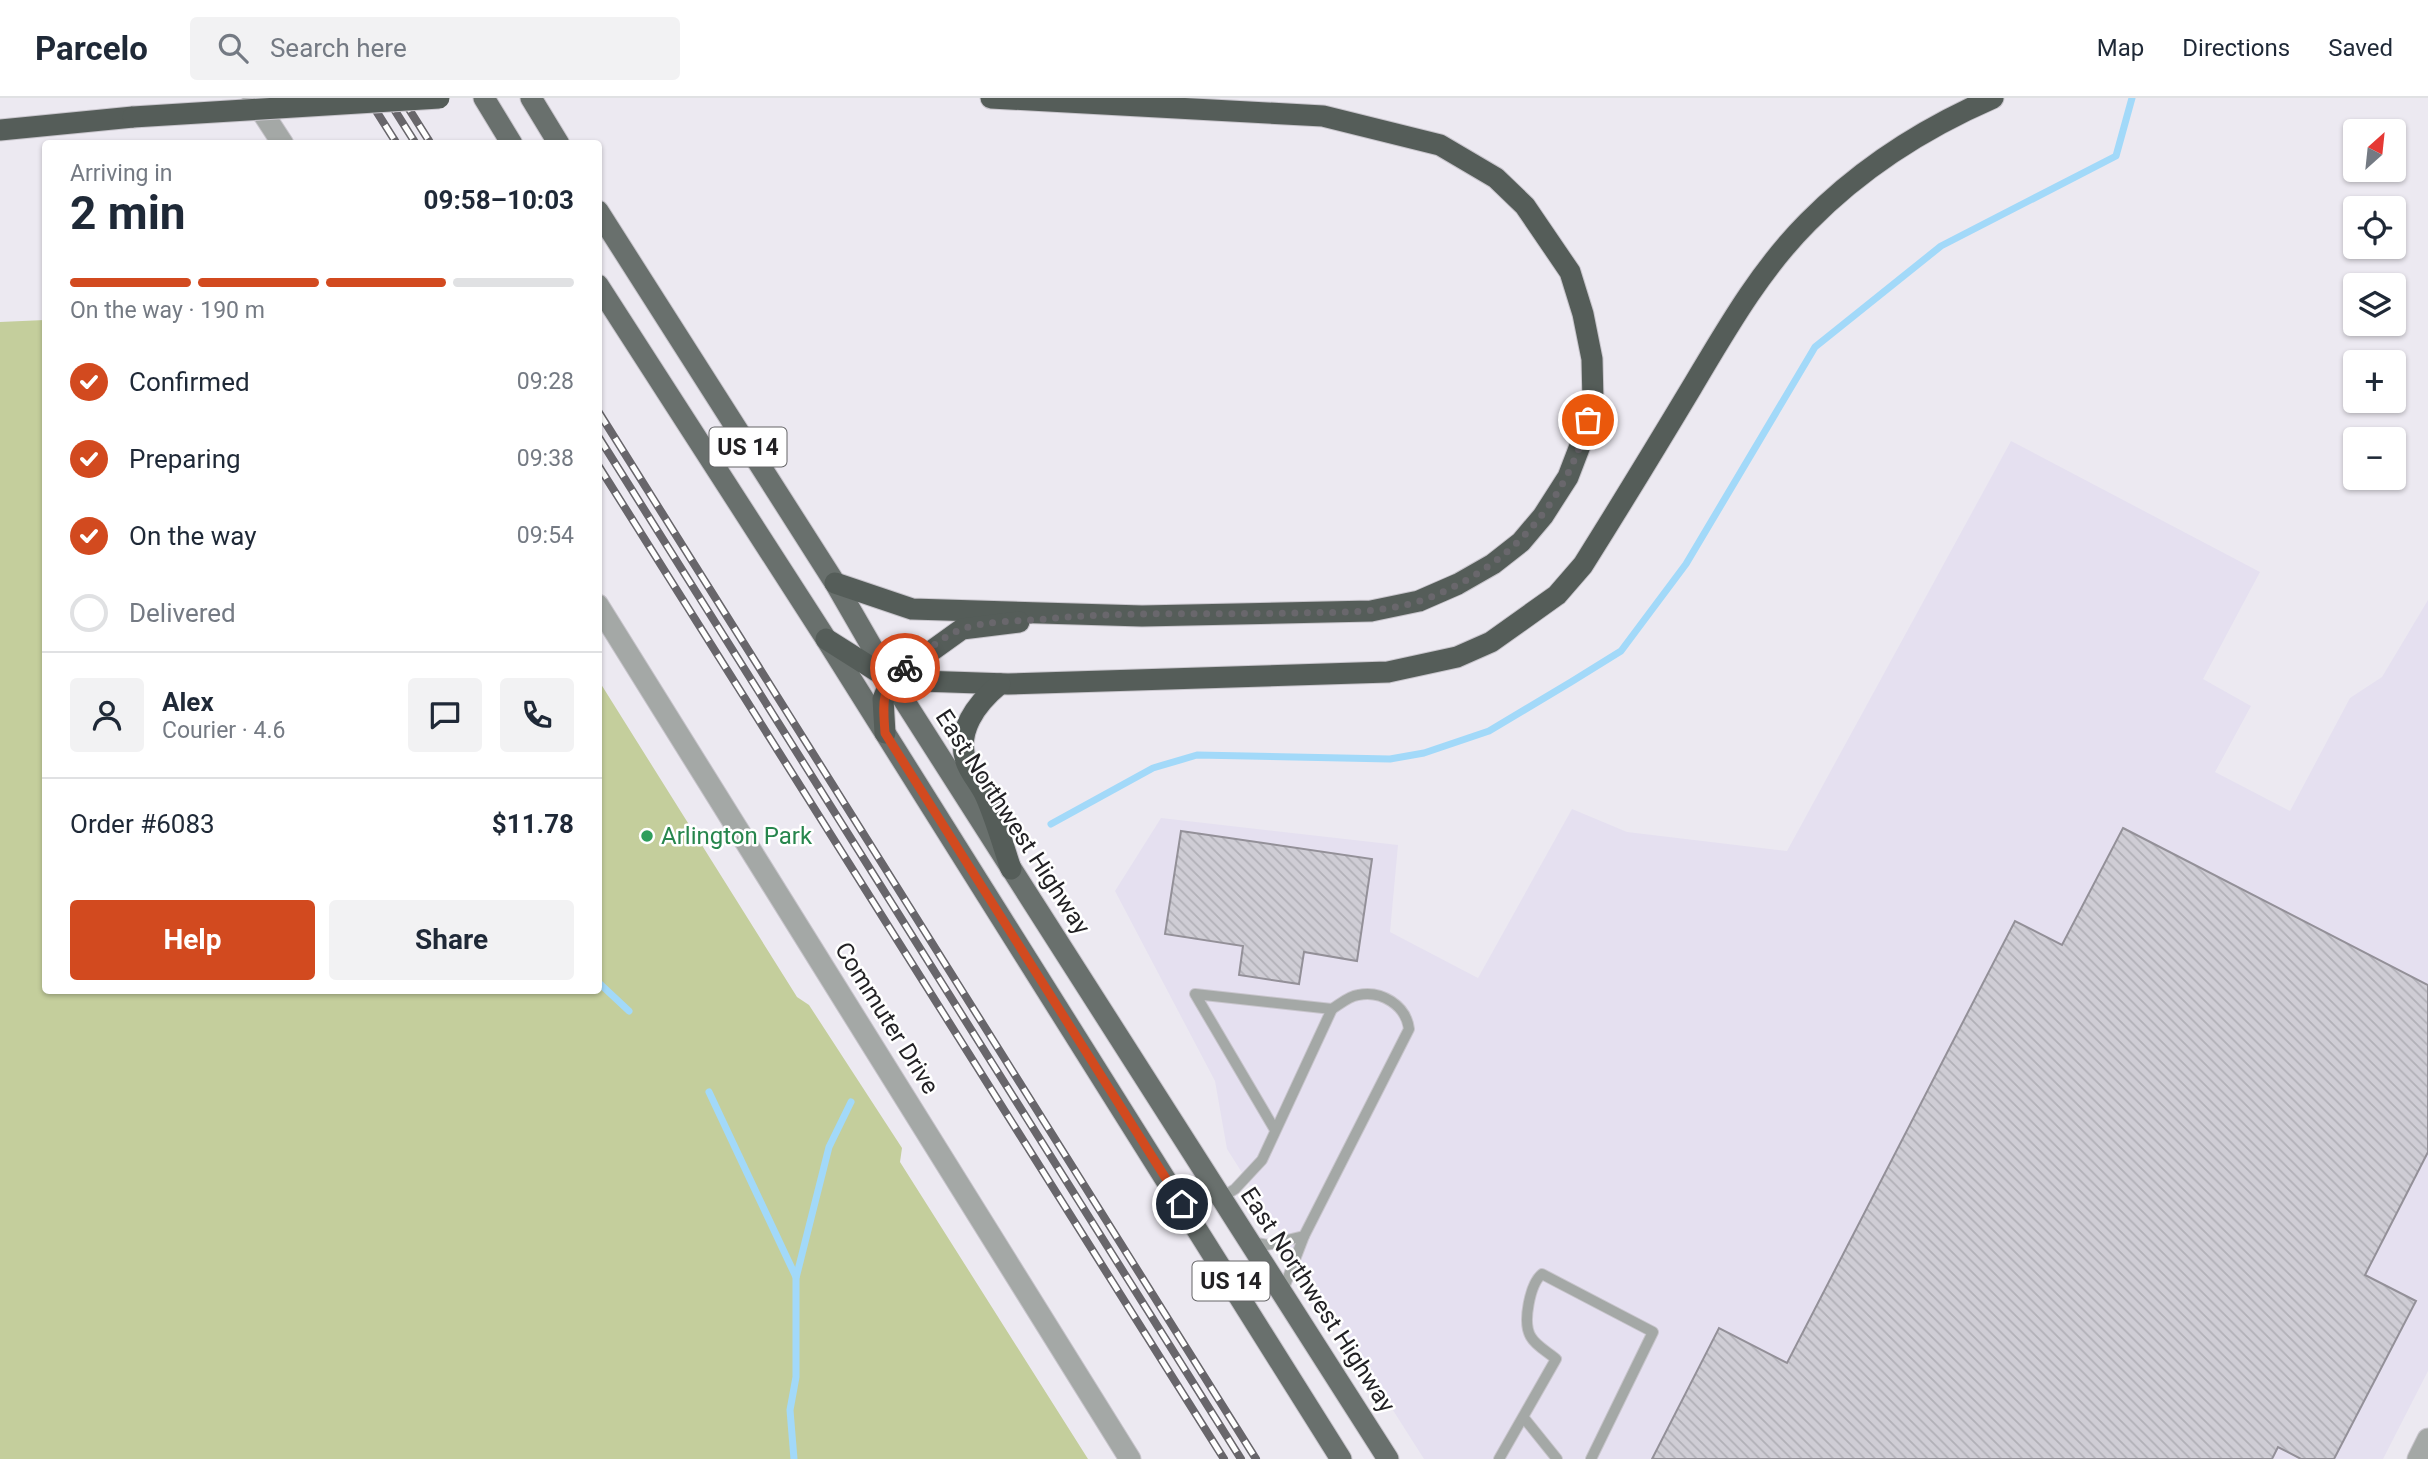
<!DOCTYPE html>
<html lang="en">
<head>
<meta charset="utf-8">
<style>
	:root { --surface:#fff; --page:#f2f2f3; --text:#1f2937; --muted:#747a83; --line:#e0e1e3; --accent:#d24a1f }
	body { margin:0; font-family:Roboto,sans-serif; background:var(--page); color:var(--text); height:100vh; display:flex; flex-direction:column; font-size:26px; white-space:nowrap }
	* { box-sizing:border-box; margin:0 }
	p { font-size:23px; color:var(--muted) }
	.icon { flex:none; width:38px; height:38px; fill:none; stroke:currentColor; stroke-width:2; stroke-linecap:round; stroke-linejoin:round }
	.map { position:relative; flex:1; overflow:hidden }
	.sheet { position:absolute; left:42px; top:42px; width:560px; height:854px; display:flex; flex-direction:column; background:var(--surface); border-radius:7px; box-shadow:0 2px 5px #0004 }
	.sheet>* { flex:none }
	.needle { width:46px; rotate:27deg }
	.buttons { position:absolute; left:2343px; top:21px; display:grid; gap:14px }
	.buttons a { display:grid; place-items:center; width:63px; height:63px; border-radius:7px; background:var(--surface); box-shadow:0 2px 5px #0004; font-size:35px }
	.pin { position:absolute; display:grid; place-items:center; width:60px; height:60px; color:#fff; margin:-30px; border:4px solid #fff; border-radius:50%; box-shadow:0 2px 7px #0007 }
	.courier { position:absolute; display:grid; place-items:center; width:70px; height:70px; margin:-35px; border:5px solid #d24a1f; border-radius:50%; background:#fff; color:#222; box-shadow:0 2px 9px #0007 }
	.overview em { font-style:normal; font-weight:700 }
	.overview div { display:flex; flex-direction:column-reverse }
	.overview { display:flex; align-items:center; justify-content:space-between; height:119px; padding:0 28px }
	h1 { font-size:46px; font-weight:700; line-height:52px }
	.bar { display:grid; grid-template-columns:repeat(4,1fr); gap:10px 7px; align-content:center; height:84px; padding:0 28px }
	.bar i { height:9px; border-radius:5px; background:var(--line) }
	.bar .current { background:var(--accent) }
	.bar p { grid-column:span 4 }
	.line { display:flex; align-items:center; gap:18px; padding:0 28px; border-top:2px solid var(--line) }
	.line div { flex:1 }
	.round { display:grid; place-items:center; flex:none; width:74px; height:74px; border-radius:7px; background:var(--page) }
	ol { padding:0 28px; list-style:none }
	li { display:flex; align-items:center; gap:21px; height:77px }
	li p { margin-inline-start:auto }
	li .icon { padding:7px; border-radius:50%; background:var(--accent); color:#fff; stroke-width:4 }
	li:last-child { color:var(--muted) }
	li i { width:38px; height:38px; border:4px solid var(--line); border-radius:50% }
	.primary-button { display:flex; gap:14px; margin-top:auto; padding:14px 28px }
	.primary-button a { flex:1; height:80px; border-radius:7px; background:var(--accent); color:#fff; font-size:28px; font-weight:700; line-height:80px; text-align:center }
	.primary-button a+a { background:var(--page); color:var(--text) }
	header { display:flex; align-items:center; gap:42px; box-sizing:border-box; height:98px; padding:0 35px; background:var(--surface); border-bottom:2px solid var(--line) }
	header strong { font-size:33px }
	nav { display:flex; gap:38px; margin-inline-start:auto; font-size:24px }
	.search { width:490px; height:63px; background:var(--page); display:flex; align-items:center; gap:18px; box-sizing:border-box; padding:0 24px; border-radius:7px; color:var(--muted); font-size:26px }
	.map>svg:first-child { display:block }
	.built { fill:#e5e0f0 }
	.pitch { fill:#c4ce9c }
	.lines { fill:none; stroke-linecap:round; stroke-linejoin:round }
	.stream { stroke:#a2d9f9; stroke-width:7 }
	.building { fill:url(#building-back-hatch); stroke:#939098; stroke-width:2 }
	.lane-casing { stroke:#c8c5cc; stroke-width:12 }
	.street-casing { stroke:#c8c5cc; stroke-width:23 }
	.primary-casing { stroke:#c8c5cc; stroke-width:23 }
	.highway-casing { stroke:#c8c5cc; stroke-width:23 }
	.lane { stroke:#a4a8a6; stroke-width:10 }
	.street { stroke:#a4a8a6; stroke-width:21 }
	.primary { stroke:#69706d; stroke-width:21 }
	.highway { stroke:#555d59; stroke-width:21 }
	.rail-casing { stroke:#68666b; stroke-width:8 }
	.rail { stroke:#fff; stroke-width:5; stroke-dasharray:16; stroke-linecap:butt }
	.highway-bridge-casing { stroke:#c8c5cc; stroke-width:23; stroke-linecap:butt }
	.highway-bridge { stroke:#555d59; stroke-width:21 }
	.done { stroke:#69676c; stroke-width:7; stroke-dasharray:0 12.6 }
	.route { stroke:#d24a1f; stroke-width:9 }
	.leisure-dot { fill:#2e9e5b; stroke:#fff; stroke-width:2.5 }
	.labels { text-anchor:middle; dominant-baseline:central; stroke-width:5; stroke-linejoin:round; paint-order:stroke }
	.shield { fill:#fff; stroke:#646466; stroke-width:2 }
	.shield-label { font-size:23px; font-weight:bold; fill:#222124 }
	.street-label { font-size:24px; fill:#222124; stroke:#fff }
	.leisure-label { font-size:24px; fill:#27864d; stroke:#fff; text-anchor:start }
</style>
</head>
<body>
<header>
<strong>Parcelo</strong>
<div class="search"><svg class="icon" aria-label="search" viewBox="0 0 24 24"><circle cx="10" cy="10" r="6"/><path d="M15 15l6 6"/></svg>Search here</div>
<nav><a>Map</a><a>Directions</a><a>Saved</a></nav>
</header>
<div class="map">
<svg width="2428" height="1361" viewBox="0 0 2428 1361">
	<defs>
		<pattern id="building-back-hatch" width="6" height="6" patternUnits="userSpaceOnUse" patternTransform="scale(1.75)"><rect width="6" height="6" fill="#cfcdd5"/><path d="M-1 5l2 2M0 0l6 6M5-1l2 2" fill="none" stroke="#b1b0b7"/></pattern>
	</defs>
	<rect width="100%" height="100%" fill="#ece9f1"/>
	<path class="built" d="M2011,343L2260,474L2203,581L2251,608L2215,674L2290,713L2350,600L2382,579L2428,502V1273L2383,1361H1424L1227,1051L1215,983L1115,793L1161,720L1398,747L1390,834L1478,880L1572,711L1627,734L1787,753Z"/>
	<path class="pitch" d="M45,222L46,892H598L599,583L797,899L809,907L902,1050L900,1064L1088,1361H0V224Z"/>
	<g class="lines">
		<g class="stream">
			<path d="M1051,726L1153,670L1197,657L1390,661L1424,655L1489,633L1571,584L1621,553L1686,466L1815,249L1941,148L2116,58L2132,0"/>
			<path d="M598,884L629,913"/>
			<path d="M709,994L796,1179"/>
			<path d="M794,1361L790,1312L796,1279V1180L829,1049L851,1004"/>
		</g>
	</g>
	<g class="building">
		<path d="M2123,730L2428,887V1054L2365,1177L2416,1203L2334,1361H2301L2278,1349L2272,1361H1652L1719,1230L1787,1265L2015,823L2062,847Z"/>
		<path d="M1181,733L1372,761L1357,863L1304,854L1299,886L1239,877L1243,848L1165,836Z"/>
	</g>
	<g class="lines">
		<defs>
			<g id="lane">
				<path d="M1221,1100L1235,1091L1262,1062L1332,911L1195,896L1275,1032"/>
				<path d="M1252,1144L1267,1147L1304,1138"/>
				<path d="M1282,1195L1304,1138L1409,931C1406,907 1381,892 1358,897C1349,898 1340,906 1332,911"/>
				<path d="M1524,1320L1557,1361"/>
				<path d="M1499,1361L1556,1261C1548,1254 1536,1248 1531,1239C1522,1225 1530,1186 1542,1176L1653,1234L1591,1361"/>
			</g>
			<g id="street">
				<path d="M253,0L283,46"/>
				<path d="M598,507L1130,1361"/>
				<path d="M2418,1361L2428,1341"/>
			</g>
			<g id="primary">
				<path d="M484,0L512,46"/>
				<path d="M531,0L559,46"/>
				<path d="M598,113L835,485L891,582L1388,1361"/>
				<path d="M598,187L826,541L1341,1361"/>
			</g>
			<g id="highway">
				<path d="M0,32L133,19"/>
				<path d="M835,485L912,511L1142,518L1371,513L1419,503L1458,486L1493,466L1521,444L1543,418L1568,379L1583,340L1593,303L1592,261L1583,216L1570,174L1525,108L1496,80L1440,47L1323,18L991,0"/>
				<path d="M826,541L891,582L1008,586L1388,574L1457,559L1491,544L1557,497L1583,467C1620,408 1656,349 1692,289C1726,232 1760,172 1808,124C1861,70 1924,30 1993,0"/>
				<path d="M1000,586C977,605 954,634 967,666C972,678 981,687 986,699C996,722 1003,747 1011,771"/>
				<path d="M885,635L883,601L891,582L962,531L1019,524"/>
			</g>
		</defs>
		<use href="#lane" class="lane-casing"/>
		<use href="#street" class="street-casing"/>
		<use href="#primary" class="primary-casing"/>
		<use href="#highway" class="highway-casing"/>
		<use href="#lane" class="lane"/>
		<use href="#street" class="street"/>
		<use href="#primary" class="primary"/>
		<use href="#highway" class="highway"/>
		<defs>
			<g id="rail">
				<path d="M368,0L397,46"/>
				<path d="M387,0L416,46"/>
				<path d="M402,0L431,46"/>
				<path d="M598,313L1256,1361"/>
				<path d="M598,338L1241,1361"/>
				<path d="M598,367L1224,1361"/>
			</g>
		</defs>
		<use href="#rail" class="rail-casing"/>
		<use href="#rail" class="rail"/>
		<defs>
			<path id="highway-bridge" d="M133,19L439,0"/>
		</defs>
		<use href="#highway-bridge" class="highway-bridge-casing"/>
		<use href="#highway-bridge" class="highway-bridge"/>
	</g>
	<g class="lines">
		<path class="done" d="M905,570C922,557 942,538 962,531C984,523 1021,523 1046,521C1127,513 1211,517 1294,515C1336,514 1379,516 1420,503C1506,473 1565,409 1588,322"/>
		<path class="route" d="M905,570C880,591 883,604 885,635L1182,1106"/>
	</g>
	<circle class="leisure-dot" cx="647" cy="738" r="7"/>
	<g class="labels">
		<g class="shield">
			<rect x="709.5" y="329.5" width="77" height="39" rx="5"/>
			<rect x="1192.5" y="1163.5" width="77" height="39" rx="5"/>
		</g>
		<g class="shield-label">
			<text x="748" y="349">US 14</text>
			<text x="1231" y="1183">US 14</text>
		</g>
		<g class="street-label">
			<text transform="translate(1013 724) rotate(57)">East Northwest Highway</text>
			<text transform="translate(887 920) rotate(58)">Commuter Drive</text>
			<text transform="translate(1318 1202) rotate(57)">East Northwest Highway</text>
		</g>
		<g class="leisure-label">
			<text x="661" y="738">Arlington Park</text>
		</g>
	</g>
</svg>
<div class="buttons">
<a><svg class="needle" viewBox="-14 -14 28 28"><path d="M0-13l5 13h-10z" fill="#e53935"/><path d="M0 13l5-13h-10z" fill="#747a83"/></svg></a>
<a><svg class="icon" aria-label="locate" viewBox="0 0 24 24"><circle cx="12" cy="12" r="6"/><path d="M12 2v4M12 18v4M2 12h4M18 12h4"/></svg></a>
<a><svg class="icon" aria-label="layers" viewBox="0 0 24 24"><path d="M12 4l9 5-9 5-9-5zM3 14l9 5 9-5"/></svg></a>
<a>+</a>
<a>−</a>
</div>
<div class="pin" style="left:1588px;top:322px;background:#ea580c"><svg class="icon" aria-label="bag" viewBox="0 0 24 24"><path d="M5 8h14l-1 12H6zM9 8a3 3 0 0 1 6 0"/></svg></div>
<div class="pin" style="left:1182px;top:1106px;background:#1f2937"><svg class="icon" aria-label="home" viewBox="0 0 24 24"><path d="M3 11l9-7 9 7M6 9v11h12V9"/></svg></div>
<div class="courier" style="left:905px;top:570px"><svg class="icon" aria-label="bike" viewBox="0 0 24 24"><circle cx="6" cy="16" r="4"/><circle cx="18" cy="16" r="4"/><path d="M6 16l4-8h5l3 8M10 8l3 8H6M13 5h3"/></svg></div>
<section class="sheet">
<div class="overview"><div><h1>2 min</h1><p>Arriving in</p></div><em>09:58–10:03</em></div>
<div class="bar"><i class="current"></i><i class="current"></i><i class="current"></i><i></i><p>On the way · 190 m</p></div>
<ol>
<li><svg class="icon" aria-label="check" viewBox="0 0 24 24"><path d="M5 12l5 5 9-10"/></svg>Confirmed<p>09:28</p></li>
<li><svg class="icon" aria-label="check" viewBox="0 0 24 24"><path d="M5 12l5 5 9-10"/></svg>Preparing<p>09:38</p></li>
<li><svg class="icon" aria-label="check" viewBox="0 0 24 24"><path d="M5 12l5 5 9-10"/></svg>On the way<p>09:54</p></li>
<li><i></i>Delivered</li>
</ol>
<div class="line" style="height:126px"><a class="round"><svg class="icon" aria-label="person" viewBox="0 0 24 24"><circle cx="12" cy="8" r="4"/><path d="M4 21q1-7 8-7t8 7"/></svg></a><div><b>Alex</b><p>Courier · 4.6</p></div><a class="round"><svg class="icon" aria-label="chat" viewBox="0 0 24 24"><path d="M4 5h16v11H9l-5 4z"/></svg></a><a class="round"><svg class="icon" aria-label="phone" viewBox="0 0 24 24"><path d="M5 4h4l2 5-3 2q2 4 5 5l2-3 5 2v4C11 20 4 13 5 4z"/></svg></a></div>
<div class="line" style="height:91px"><div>Order #6083</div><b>$11.78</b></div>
<div class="primary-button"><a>Help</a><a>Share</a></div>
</section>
</div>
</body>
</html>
